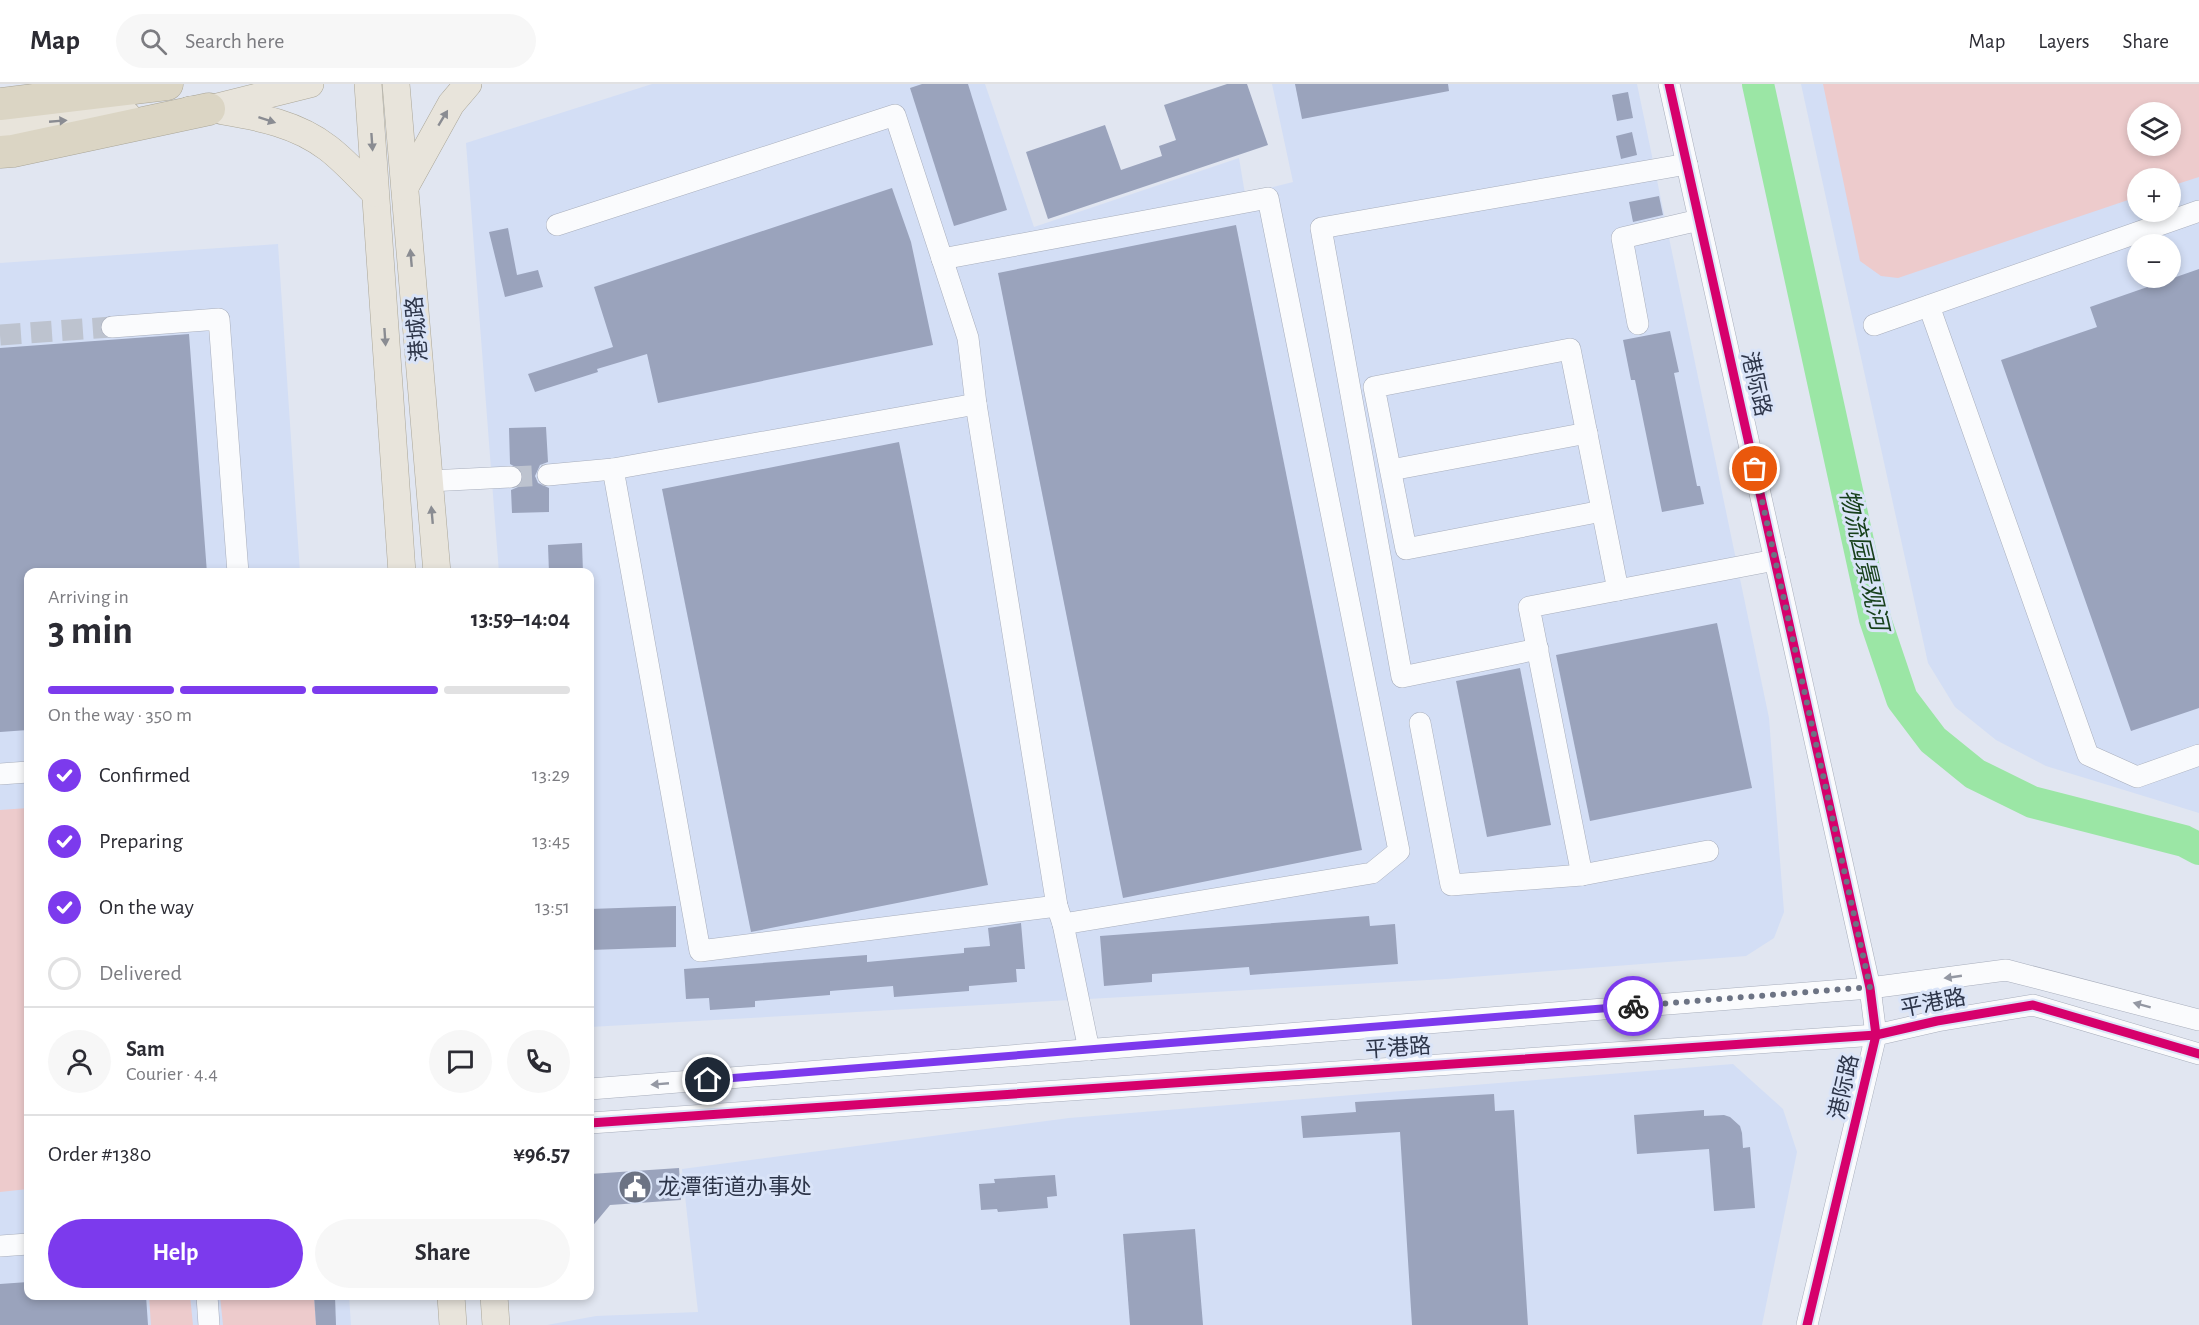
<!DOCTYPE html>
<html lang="en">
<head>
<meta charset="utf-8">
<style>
	:root { --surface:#fff; --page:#f7f7f7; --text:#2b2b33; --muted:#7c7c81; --line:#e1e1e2; --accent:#7c3aed }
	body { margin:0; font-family:"Alegreya Sans","Noto Sans SC",sans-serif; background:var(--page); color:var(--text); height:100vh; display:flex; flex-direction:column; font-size:22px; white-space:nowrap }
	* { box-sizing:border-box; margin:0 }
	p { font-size:20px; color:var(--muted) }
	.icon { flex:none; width:33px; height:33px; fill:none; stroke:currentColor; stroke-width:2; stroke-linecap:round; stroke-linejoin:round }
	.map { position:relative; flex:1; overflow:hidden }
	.sheet { position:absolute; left:24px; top:484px; width:570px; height:732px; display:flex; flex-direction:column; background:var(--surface); border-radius:12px; box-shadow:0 3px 9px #0003 }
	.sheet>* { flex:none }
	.controls { position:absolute; left:2127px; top:18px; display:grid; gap:12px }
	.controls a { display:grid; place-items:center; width:54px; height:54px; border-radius:50%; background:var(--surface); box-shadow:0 3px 9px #0003; font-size:30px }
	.pin { position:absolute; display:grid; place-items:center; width:51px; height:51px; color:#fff; margin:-26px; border:3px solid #fff; border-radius:50%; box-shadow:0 2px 6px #0007 }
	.courier { position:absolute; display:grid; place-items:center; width:60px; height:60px; margin:-30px; border:4px solid #7c3aed; border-radius:50%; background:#fff; color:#222; box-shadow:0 2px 8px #0007 }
	.headline em { font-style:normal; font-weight:700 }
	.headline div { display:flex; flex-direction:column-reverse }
	.headline { display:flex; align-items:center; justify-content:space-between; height:102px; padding:0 24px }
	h1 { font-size:39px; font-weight:700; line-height:45px }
	.bar { display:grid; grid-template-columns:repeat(4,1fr); gap:9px 6px; align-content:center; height:72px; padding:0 24px }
	.bar i { height:8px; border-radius:4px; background:var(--line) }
	.bar .current { background:var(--accent) }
	.bar p { grid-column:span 4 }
	.line { display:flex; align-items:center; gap:15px; padding:0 24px; border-top:2px solid var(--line) }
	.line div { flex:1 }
	.round { display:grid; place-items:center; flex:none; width:63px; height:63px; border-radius:32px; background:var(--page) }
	ol { padding:0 24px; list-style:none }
	li { display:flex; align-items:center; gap:18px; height:66px }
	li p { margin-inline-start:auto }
	li .icon { padding:6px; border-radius:50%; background:var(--accent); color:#fff; stroke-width:4 }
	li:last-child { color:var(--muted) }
	li i { width:33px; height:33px; border:3px solid var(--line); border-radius:50% }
	.primary-button { display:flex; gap:12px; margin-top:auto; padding:12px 24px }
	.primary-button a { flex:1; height:69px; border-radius:36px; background:var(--accent); color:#fff; font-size:24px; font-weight:700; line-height:69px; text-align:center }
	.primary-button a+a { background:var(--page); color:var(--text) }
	header { display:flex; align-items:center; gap:36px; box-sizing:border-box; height:84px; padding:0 30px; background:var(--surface); border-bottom:2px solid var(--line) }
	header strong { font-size:28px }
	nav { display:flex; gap:33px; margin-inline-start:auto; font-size:21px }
	.search { width:420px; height:54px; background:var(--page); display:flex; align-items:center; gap:15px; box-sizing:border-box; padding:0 21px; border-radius:33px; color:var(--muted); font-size:22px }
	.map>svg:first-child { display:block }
	.built { fill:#d3def5; fill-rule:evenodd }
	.green { fill:#edcbcc; fill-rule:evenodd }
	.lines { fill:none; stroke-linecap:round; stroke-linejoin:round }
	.river { stroke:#9be6a5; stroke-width:32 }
	.building { fill:#9aa3bc }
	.minor-tunnel { stroke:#bdc3cf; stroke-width:21; stroke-dasharray:21 10; stroke-linecap:butt }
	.minor-casing { stroke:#a8aebc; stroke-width:22 }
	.major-casing { stroke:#aaa698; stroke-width:28 }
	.highway-casing { stroke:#aaa698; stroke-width:33 }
	.minor { stroke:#fafbfd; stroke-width:21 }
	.major { stroke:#e8e4db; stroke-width:27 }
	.highway { stroke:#dbd5c4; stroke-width:32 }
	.cycleway-casing { stroke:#dae4f8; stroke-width:13 }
	.cycleway { stroke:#d6006c; stroke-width:9 }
	.oneway { fill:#8a8c92 }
	.oneway2 { fill:#9498a3 }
	.done { stroke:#6c7384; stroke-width:6; stroke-dasharray:0 10.8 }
	.route { stroke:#7c3aed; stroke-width:8 }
	.labels { text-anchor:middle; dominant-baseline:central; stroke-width:6; stroke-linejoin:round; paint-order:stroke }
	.street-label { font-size:22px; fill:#2d3549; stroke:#dae4f8 }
	.poi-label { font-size:22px; fill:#2d3549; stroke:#dae4f8; text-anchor:start }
	.water-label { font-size:24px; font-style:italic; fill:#17401b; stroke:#dae4f8 }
</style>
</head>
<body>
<header>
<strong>Map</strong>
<div class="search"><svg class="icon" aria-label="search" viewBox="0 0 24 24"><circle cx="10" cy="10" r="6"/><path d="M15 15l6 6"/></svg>Search here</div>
<nav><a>Map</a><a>Layers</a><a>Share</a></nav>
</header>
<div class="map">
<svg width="2199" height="1241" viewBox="0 0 2199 1241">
	<rect width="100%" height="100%" fill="#e1e6f1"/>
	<g class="built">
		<path d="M652,0H985L1034,143L1239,74L1245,110L1293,98L1272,0H1637L1769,634L1784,828L1774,854L1746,872L1446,895L590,943V489H499L466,59Z"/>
		<path d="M1801,0H2199V729L2046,682L1996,656L1955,623L1928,579ZM2138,28H2170V62H2138ZM2138,94H2170V128H2138ZM2138,160H2170V194H2138Z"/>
		<path d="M278,160L300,489H28V1212H349L351,1241H0V179Z"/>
		<path d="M1733,980L1783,1025L1797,1068L1762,1241H547L596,1232L698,1228L682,1085L1069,1034Z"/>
	</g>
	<g class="green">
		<path d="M1823,0H2199V93L2171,102L2170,94H2138L2137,113L1898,194L1881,192L1860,177ZM2170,28V62H2138V28Z"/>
		<path d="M28,724V1105L0,1108V726Z"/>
		<path d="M149,1212H190L193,1241H151Z"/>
		<path d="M220,1212H314L316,1241H223Z"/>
	</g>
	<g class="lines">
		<path class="river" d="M1758,0L1875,535L1902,615L1933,656L1975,690L2032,718L2184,757L2199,765"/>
	</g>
	<g class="building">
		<path d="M922,0H968L1007,126L954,142L910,4Z"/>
		<path d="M1227,0H1247L1268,61L1048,135L1026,68L1105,41L1121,86L1162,72L1159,62L1176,56L1164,21Z"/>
		<path d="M1295,0H1448L1449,7L1302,35Z"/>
		<path d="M1628,8L1633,34L1617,37L1612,11Z"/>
		<path d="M1632,48L1637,71L1621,75L1616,52Z"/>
		<path d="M892,104L911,158L933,261L658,319L647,270L597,285L598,288L535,308L528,290L613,263L594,203Z"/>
		<path d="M1659,112L1663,131L1633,138L1629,118Z"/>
		<path d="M1236,141L1362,766L1123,814L998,189Z"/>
		<path d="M508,144L517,191L538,186L543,203L505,213L489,148Z"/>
		<path d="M2199,185V624L2131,647L2001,276L2097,243L2090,223Z"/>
		<path d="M1670,247L1679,288L1674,289L1697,402H1700L1704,420L1662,428L1635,296H1631L1623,256Z"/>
		<path d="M189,250L207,489H28V646L0,648V264Z"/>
		<path d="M546,343L548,378L540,381L535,392L538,399L549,404V428L512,429L511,406L518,403L524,393L521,386L510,380L509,344Z"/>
		<path d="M899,358L988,801L751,848L662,405Z"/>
		<path d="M582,459L583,489H549L548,461Z"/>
		<path d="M1717,539L1752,704L1590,737L1556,571Z"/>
		<path d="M1520,584L1551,741L1487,753L1456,597Z"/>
		<path d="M676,822V863L590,866V825Z"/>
		<path d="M1369,832L1370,842L1395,840L1398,880L1250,891L1249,883L1152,890V898L1104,902L1100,852Z"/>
		<path d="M1021,839L1025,885H1016L1017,898L969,902V907L894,913L893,902L830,907V911L755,917V923L710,926L709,914L686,915L684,885L867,871V878L964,869V864L990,862L988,844Z"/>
		<path d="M1494,1010L1495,1027L1514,1026L1528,1241H1412L1400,1048L1303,1054L1301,1032L1356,1028L1355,1018Z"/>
		<path d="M1704,1026V1032L1724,1031L1730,1033L1740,1042L1742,1049L1743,1064L1750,1063L1755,1124L1714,1127L1709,1065L1637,1070L1634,1031Z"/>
		<path d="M679,1084L681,1116L610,1121L590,1145V1090Z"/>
		<path d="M1055,1091L1057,1112L1047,1113L1048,1124L998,1128L997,1125L981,1126L979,1100L995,1099L994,1095Z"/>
		<path d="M1195,1145L1203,1241H1130L1123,1150Z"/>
		<path d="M28,1198V1212H146L148,1241H0V1200Z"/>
		<path d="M314,1212H335L336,1241H316Z"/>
	</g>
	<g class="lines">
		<g class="minor-tunnel">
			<path d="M0,251L112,243"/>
			<path d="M511,393L548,391"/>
		</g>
		<defs>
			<g id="minor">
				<path d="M1669,0L1870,904L1876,951L1807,1241"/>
				<path d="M557,141L895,31L968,254L976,320"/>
				<path d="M942,175L1268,114L1399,767L1372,789L1063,840"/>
				<path d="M1929,222L2088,671L2137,693L2199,671"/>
				<path d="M1638,240L1622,154L1699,136"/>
				<path d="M1874,241L2199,127"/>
				<path d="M112,243L219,235L238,489"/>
				<path d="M613,385L700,867L1057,822"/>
				<path d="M1391,386L1587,349"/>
				<path d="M548,391L613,385L976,320L1057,822L1063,840L1089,966"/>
				<path d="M429,397L511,393"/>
				<path d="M1602,427L1406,465L1374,303L1570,265L1618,506"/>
				<path d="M1538,565L1402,593L1321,144L1687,80"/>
				<path d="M1420,639L1451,801L1582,791L1708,767"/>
				<path d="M0,690L28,688"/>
				<path d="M1582,791L1529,523L1775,476"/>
				<path d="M590,1005L1870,904L2006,886L2199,936"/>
				<path d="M590,1039L1876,951L1937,937L2033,921L2199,970"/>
				<path d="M0,1162L28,1160"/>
				<path d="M207,1212L209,1241"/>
			</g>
			<g id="major">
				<path d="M368,0L402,489"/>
				<path d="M396,0L437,489"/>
				<path d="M190,26L209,25L310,0"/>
				<path d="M223,27C259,33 297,40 328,64C345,77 360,94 375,109"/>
				<path d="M0,41L127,31"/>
				<path d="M405,103L451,20L468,0"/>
				<path d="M451,1212L453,1241"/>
				<path d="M494,1212L496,1241"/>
			</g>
			<g id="highway">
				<path d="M0,20L167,0"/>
				<path d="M0,68L13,67L209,25"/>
			</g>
		</defs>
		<use href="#minor" class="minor-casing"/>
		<use href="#major" class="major-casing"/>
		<use href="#highway" class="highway-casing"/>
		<use href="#minor" class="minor"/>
		<use href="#major" class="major"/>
		<use href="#highway" class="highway"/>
		<defs>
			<g id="cycleway">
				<path d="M1669,0L1870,904L1876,951L1807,1241"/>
				<path d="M590,1039L1876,951L1937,937L2033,921L2199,970"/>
			</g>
		</defs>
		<use href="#cycleway" class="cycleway-casing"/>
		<use href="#cycleway" class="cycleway"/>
	</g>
	<defs><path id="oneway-solid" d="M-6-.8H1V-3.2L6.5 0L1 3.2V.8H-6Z" transform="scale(1.5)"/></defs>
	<g class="oneway">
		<use href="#oneway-solid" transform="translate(443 34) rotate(-59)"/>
		<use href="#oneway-solid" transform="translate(267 36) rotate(18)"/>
		<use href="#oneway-solid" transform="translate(58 37) rotate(-5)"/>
		<use href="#oneway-solid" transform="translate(372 58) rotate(86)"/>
		<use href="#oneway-solid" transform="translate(411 174) rotate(-95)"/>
		<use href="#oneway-solid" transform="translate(385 253) rotate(86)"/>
		<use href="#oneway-solid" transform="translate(432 431) rotate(-95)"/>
	</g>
	<g class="oneway2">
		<use href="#oneway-solid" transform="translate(1953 893) rotate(172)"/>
		<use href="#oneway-solid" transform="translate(2142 921) rotate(-165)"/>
		<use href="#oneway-solid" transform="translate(660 1000) rotate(175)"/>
	</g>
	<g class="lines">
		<path class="done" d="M1633,922L1870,903L1755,385"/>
		<path class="route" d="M708,996L1633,922"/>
	</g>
	<defs>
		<symbol id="civic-disc" viewBox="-11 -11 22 22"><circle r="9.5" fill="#6c7384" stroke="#dae4f8"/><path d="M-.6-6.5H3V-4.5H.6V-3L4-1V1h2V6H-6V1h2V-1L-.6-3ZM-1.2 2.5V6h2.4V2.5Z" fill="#fff"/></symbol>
	</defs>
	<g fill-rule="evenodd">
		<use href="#civic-disc" x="616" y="1084" width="38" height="38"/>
	</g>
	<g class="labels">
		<g class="street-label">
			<text transform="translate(417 245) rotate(-95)">港城路</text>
			<text transform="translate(1756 300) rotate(77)">港际路</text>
			<text transform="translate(1933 919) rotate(-11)">平港路</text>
			<text transform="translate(1398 964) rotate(-4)">平港路</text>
			<text transform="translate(1844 1003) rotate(-77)">港际路</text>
		</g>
		<g class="poi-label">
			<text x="658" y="1103">龙潭街道办事处</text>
		</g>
		<g class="water-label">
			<text transform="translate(1863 476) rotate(77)">物流园景观河</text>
		</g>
	</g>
</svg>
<div class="controls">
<a><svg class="icon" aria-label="layers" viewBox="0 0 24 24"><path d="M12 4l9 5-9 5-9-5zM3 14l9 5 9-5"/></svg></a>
<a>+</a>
<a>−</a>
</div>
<div class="pin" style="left:1755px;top:385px;background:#ea580c"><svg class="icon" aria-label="bag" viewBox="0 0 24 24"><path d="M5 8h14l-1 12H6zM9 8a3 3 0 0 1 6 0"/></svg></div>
<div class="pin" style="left:708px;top:996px;background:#1f2937"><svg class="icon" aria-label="home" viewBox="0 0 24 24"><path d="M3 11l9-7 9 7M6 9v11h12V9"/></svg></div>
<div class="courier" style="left:1633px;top:922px"><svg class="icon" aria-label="bike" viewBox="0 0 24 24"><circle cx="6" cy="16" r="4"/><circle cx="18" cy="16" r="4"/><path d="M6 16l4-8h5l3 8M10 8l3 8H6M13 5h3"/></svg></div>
<section class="sheet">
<div class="headline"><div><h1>3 min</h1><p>Arriving in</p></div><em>13:59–14:04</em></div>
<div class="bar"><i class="current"></i><i class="current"></i><i class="current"></i><i></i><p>On the way · 350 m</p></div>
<ol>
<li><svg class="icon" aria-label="check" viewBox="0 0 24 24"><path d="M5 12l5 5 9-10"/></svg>Confirmed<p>13:29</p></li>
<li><svg class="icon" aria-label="check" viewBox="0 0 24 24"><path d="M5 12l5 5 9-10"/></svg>Preparing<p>13:45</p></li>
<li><svg class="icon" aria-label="check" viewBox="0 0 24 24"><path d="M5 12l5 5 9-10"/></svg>On the way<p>13:51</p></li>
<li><i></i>Delivered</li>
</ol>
<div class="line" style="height:108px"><a class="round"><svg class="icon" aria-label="person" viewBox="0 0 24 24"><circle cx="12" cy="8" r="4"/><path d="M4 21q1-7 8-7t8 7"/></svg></a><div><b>Sam</b><p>Courier · 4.4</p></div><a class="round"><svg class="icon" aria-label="chat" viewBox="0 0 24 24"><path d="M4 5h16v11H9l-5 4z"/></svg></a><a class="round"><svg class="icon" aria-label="phone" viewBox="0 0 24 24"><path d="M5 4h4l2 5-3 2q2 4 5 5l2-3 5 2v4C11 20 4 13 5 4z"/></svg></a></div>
<div class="line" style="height:78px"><div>Order #1380</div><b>¥96.57</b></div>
<div class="primary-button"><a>Help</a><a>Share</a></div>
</section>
</div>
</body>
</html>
